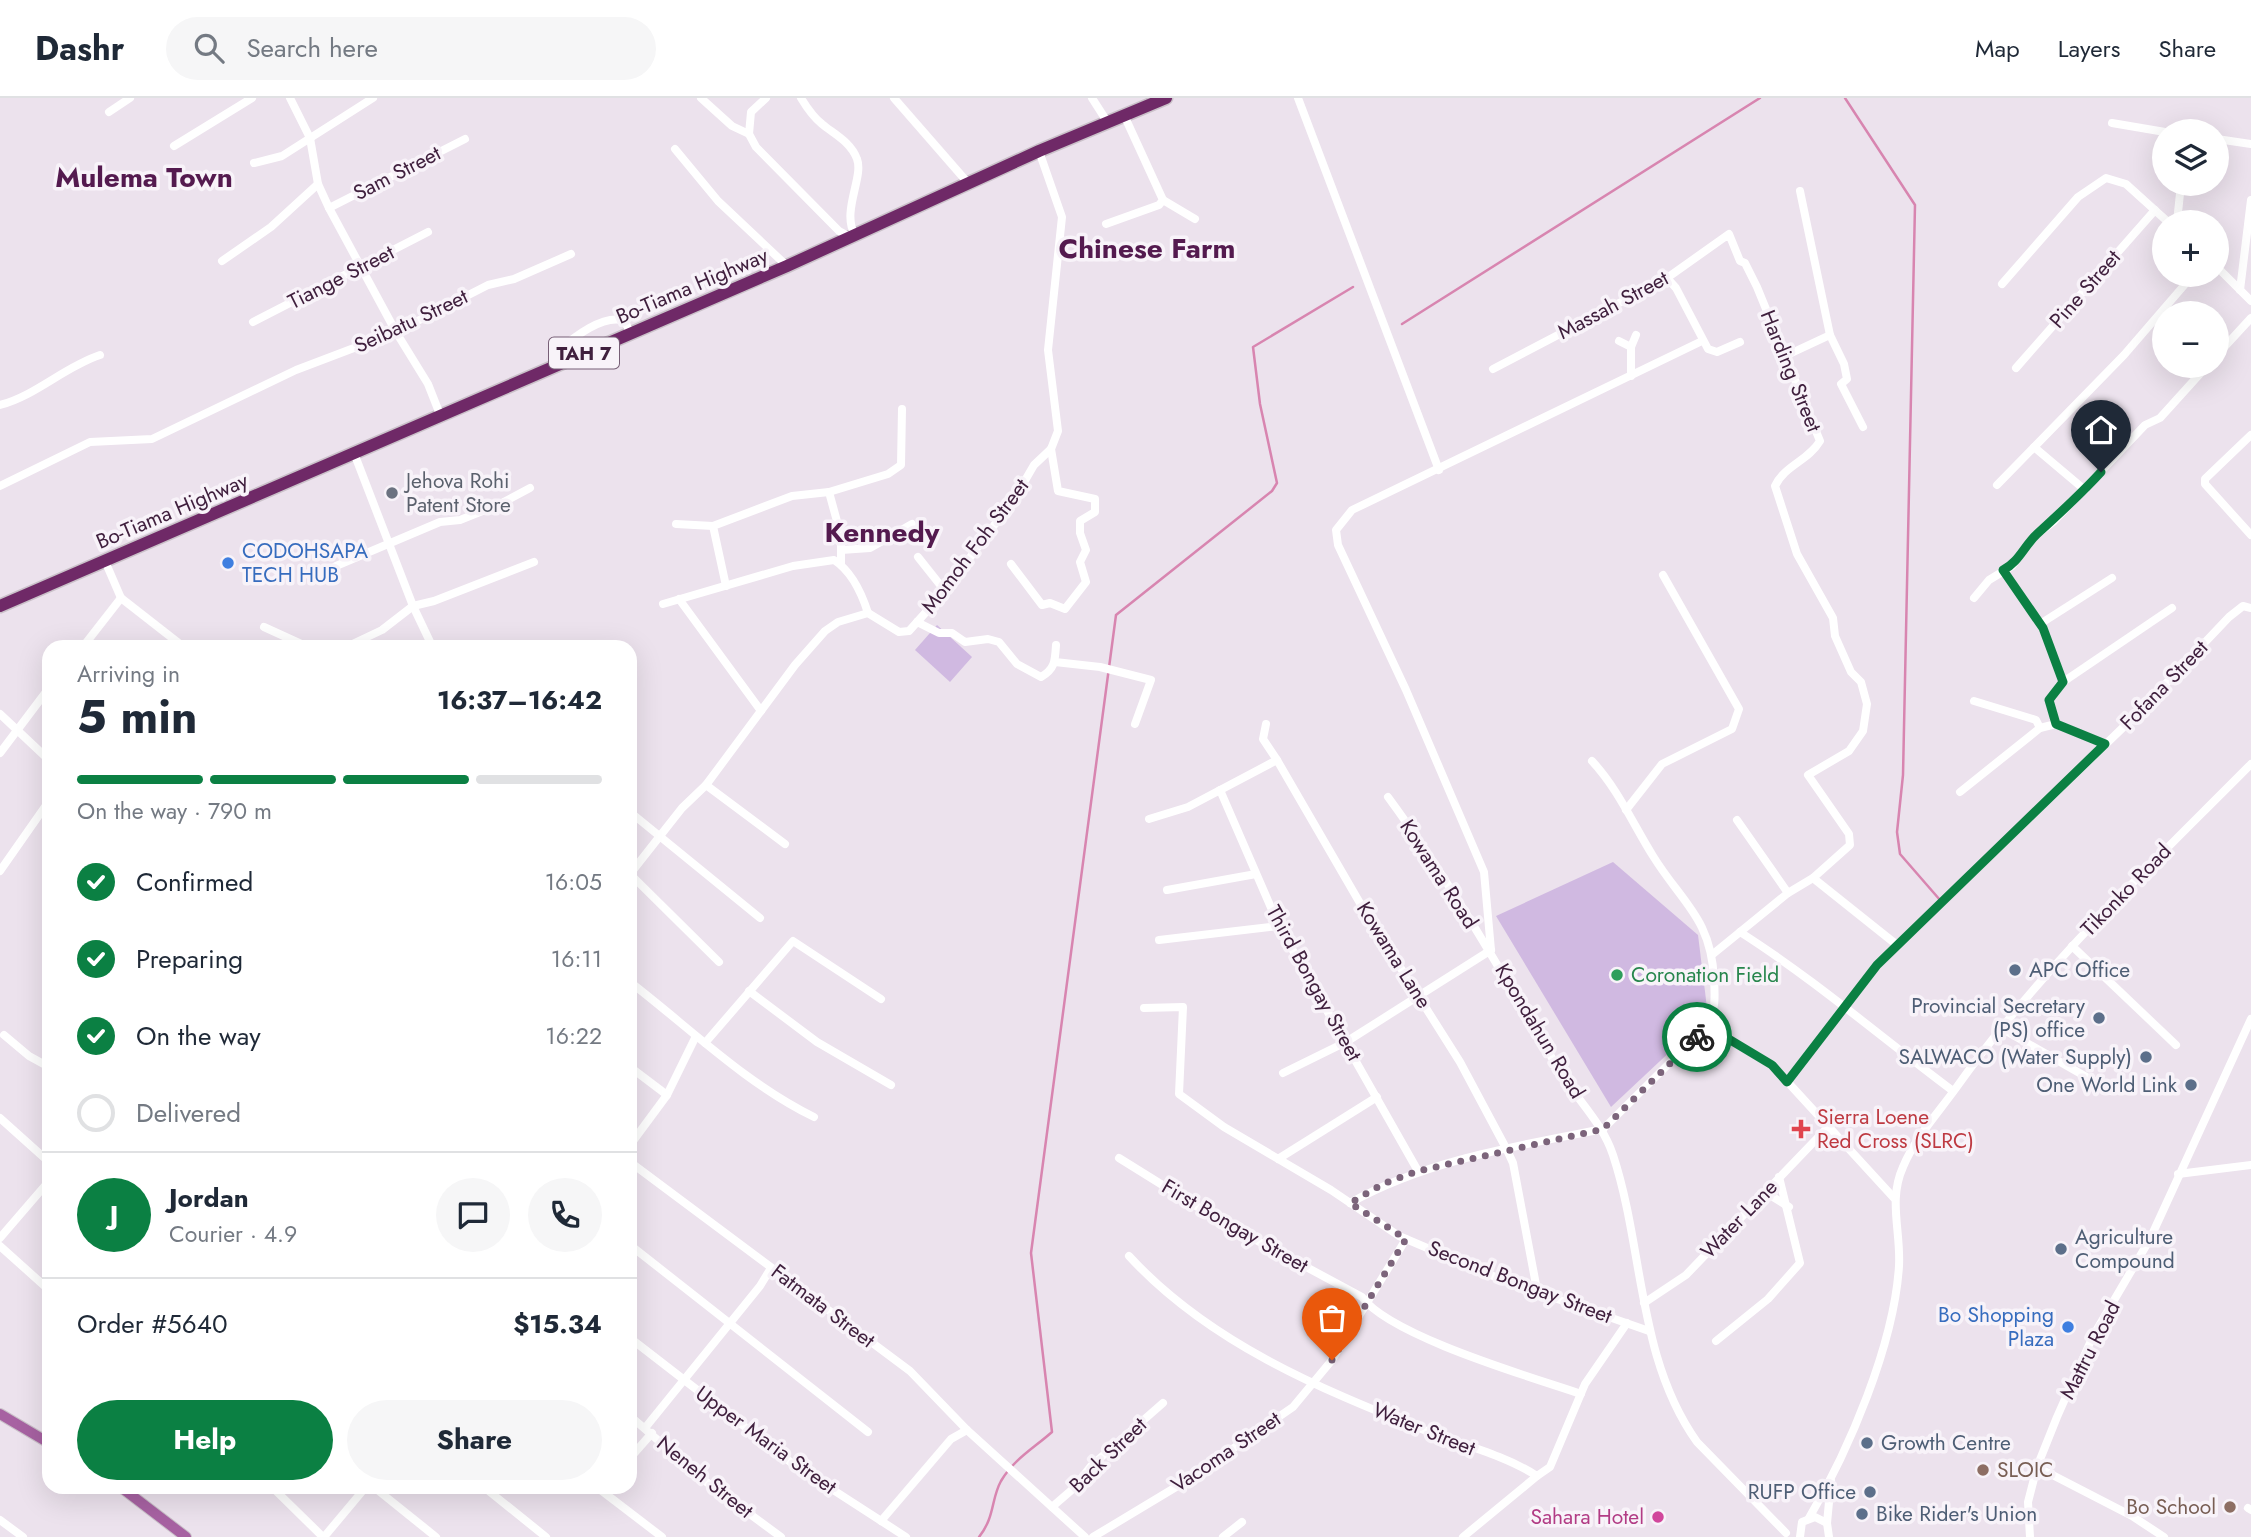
<!DOCTYPE html>
<html lang="en">
<head>
<meta charset="utf-8">
<style>
	:root { --surface:#fff; --page:#f6f6f7; --text:#1f2937; --muted:#747a83; --line:#e0e1e3; --accent:#0b8043 }
	body { margin:0; font-family:Jost,sans-serif; background:var(--page); color:var(--text); height:100vh; display:flex; flex-direction:column; font-size:26px; white-space:nowrap }
	* { box-sizing:border-box; margin:0 }
	p { font-size:23px; color:var(--muted) }
	.icon { flex:none; width:38px; height:38px; fill:none; stroke:currentColor; stroke-width:2; stroke-linecap:round; stroke-linejoin:round }
	.map { position:relative; flex:1; overflow:hidden }
	.details { position:absolute; left:42px; top:542px; width:595px; height:854px; display:flex; flex-direction:column; background:var(--surface); border-radius:21px; box-shadow:0 7px 28px #0002 }
	.details>* { flex:none }
	.controls { position:absolute; left:2152px; top:21px; display:grid; gap:14px }
	.controls a { display:grid; place-items:center; width:77px; height:77px; border-radius:50%; background:var(--surface); box-shadow:0 7px 28px #0002; font-size:35px }
	.pin { position:absolute; display:grid; place-items:center; width:60px; height:60px; color:#fff; margin:-72px -30px; border-radius:50% 50% 50% 0; rotate:-45deg; box-shadow:0 0 7px #0007 }
	.pin .icon { rotate:45deg }
	.courier { position:absolute; display:grid; place-items:center; width:70px; height:70px; margin:-35px; border:5px solid #0b8043; border-radius:50%; background:#fff; color:#222; box-shadow:0 2px 9px #0007 }
	.headline em { font-style:normal; font-weight:700 }
	.headline div { display:flex; flex-direction:column-reverse }
	.headline { display:flex; align-items:center; justify-content:space-between; height:119px; padding:0 35px }
	h1 { font-size:46px; font-weight:700; line-height:52px }
	.bar { display:grid; grid-template-columns:repeat(4,1fr); gap:10px 7px; align-content:center; height:84px; padding:0 35px }
	.bar i { height:9px; border-radius:5px; background:var(--line) }
	.bar .selected { background:var(--accent) }
	.bar p { grid-column:span 4 }
	.line { display:flex; align-items:center; gap:18px; padding:0 35px; border-top:2px solid var(--line) }
	.line div { flex:1 }
	.round { display:grid; place-items:center; flex:none; width:74px; height:74px; border-radius:37px; background:var(--page) }
	ol { padding:0 35px; list-style:none }
	li { display:flex; align-items:center; gap:21px; height:77px }
	li p { margin-inline-start:auto }
	li .icon { padding:7px; border-radius:50%; background:var(--accent); color:#fff; stroke-width:4 }
	li:last-child { color:var(--muted) }
	li i { width:38px; height:38px; border:4px solid var(--line); border-radius:50% }
	.primary-button { display:flex; gap:14px; margin-top:auto; padding:14px 35px }
	.primary-button a { flex:1; height:80px; border-radius:42px; background:var(--accent); color:#fff; font-size:28px; font-weight:700; line-height:80px; text-align:center }
	.primary-button a+a { background:var(--page); color:var(--text) }
	header { display:flex; align-items:center; gap:42px; box-sizing:border-box; height:98px; padding:0 35px; background:var(--surface); border-bottom:2px solid var(--line) }
	header strong { font-size:33px }
	nav { display:flex; gap:38px; margin-inline-start:auto; font-size:24px }
	.search { width:490px; height:63px; background:var(--page); display:flex; align-items:center; gap:18px; box-sizing:border-box; padding:0 24px; border-radius:38px; color:var(--muted); font-size:26px }
	.map>svg:first-child { display:block }
	.green { fill:#d0b9e1 }
	.lines { fill:none; stroke-linecap:round; stroke-linejoin:round }
	.stream { stroke:#d885b0; stroke-width:2.5 }
	.major-casing { stroke:#cac1c9; stroke-width:12 }
	.highway-casing { stroke:#cac1c9; stroke-width:15 }
	.minor { stroke:#fff; stroke-width:8 }
	.major { stroke:#a762a2; stroke-width:10 }
	.highway { stroke:#6f2967; stroke-width:12 }
	.done { stroke:#7c647b; stroke-width:7; stroke-dasharray:0 12.6 }
	.route { stroke:#0b8043; stroke-width:9 }
	.worship-dot { fill:#6b7280; stroke:#f8f3f9; stroke-width:2.5 }
	.shop-dot { fill:#3f7fe0; stroke:#f8f3f9; stroke-width:2.5 }
	.service-dot { fill:#5c6f8a; stroke:#f8f3f9; stroke-width:2.5 }
	.leisure-dot { fill:#2e9e5b; stroke:#f8f3f9; stroke-width:2.5 }
	.health-dot { fill:#e0444e; stroke:#f8f3f9; stroke-width:2.5 }
	.education-dot { fill:#8d6e63; stroke:#f8f3f9; stroke-width:2.5 }
	.hotel-dot { fill:#d1479c; stroke:#f8f3f9; stroke-width:2.5 }
	.labels { text-anchor:middle; dominant-baseline:central; stroke-width:7; stroke-linejoin:round; paint-order:stroke }
	.shield { fill:#f8f3f9; stroke:#775f76; stroke-width:2 }
	.shield-label { font-size:19px; font-weight:bold; fill:#40203e }
	.street-label { font-size:21px; fill:#40203e; stroke:#f8f3f9 }
	.worship-label { font-size:21px; fill:#5b616d; stroke:#f8f3f9; text-anchor:start }
	.shop-label { font-size:21px; fill:#366cbe; stroke:#f8f3f9; text-anchor:start }
	.service-label { font-size:21px; fill:#4e5e75; stroke:#f8f3f9; text-anchor:start }
	.leisure-label { font-size:21px; fill:#27864d; stroke:#f8f3f9; text-anchor:start }
	.health-label { font-size:21px; fill:#be3a42; stroke:#f8f3f9; text-anchor:start }
	.education-label { font-size:21px; fill:#785e54; stroke:#f8f3f9; text-anchor:start }
	.hotel-label { font-size:21px; fill:#b23c85; stroke:#f8f3f9; text-anchor:end }
	.district-label { font-size:28px; font-weight:bold; fill:#541a4f; stroke:#f8f3f9 }
</style>
</head>
<body>
<header>
<strong>Dashr</strong>
<div class="search"><svg class="icon" aria-label="search" viewBox="0 0 24 24"><circle cx="10" cy="10" r="6"/><path d="M15 15l6 6"/></svg>Search here</div>
<nav><a>Map</a><a>Layers</a><a>Share</a></nav>
</header>
<div class="map">
<svg width="2251" height="1439" viewBox="0 0 2251 1439">
	<rect width="100%" height="100%" fill="#ece2ed"/>
	<g class="green">
		<path d="M937,527L972,559L950,584L915,552Z"/>
		<path d="M1613,764L1698,837L1708,918L1611,1009L1496,818Z"/>
	</g>
	<g class="lines">
		<g class="stream">
			<path d="M1845,0L1915,107L1903,677L1897,734L1900,756L1940,802"/>
			<path d="M1402,226L1760,0"/>
			<path d="M979,1439C995,1419 991,1401 1001,1383C1014,1361 1034,1350 1052,1334L1031,1155L1116,517L1272,393L1277,385L1260,306L1253,249L1353,189"/>
		</g>
		<defs>
			<g id="major">
				<path d="M0,1316L49,1345"/>
				<path d="M122,1390L186,1439"/>
			</g>
			<path id="highway" d="M0,508L787,168L1039,53L1166,0"/>
		</defs>
		<use href="#major" class="major-casing"/>
		<use href="#highway" class="highway-casing"/>
		<g class="minor">
			<path d="M290,0L310,40L318,86L329,110L396,234L428,286L441,319"/>
			<path d="M701,0L732,28L749,36"/>
			<path d="M766,0L751,14L749,36L756,49L839,133L850,139"/>
			<path d="M801,0C807,10 813,19 822,26C834,36 851,44 857,61C864,79 841,114 855,137"/>
			<path d="M894,0L968,85"/>
			<path d="M1092,0L1108,25"/>
			<path d="M1298,0L1439,372"/>
			<path d="M109,14L130,0"/>
			<path d="M2112,25L2165,34"/>
			<path d="M2217,41L2251,46"/>
			<path d="M174,48L252,0"/>
			<path d="M675,51L718,103L787,168"/>
			<path d="M254,65L282,58L373,0"/>
			<path d="M1800,93L1830,237L1844,266L1847,281L1841,286L1863,329"/>
			<path d="M1163,102L1195,121"/>
			<path d="M329,110L465,41"/>
			<path d="M2177,124L2181,86"/>
			<path d="M1106,126L1159,107L1163,102L1124,17"/>
			<path d="M222,163L271,129L318,86"/>
			<path d="M2217,169L2251,203"/>
			<path d="M1667,180L1676,190L1708,251L1717,254L1740,244"/>
			<path d="M2002,186L2078,99L2106,80L2126,86L2168,124"/>
			<path d="M2240,192L2251,102"/>
			<path d="M253,224L428,134"/>
			<path d="M1619,243L1631,249"/>
			<path d="M2217,257L2251,220"/>
			<path d="M1785,258L1830,237"/>
			<path d="M558,267L556,254C572,241 603,215 625,223L630,235"/>
			<path d="M2016,270L2155,112"/>
			<path d="M1493,271L1667,180L1729,136L1740,163L1745,165L1757,189L1820,343C1808,363 1785,367 1775,388L1797,456L1833,520L1835,538L1851,574L1861,584L1867,606L1863,633L1849,653L1808,677L1849,736L1850,747L1813,780L1788,795L1713,856"/>
			<path d="M1631,278V249L1636,237"/>
			<path d="M0,307C37,297 64,269 100,257"/>
			<path d="M2251,337L2205,381V386L2251,437"/>
			<path d="M2034,349L2085,392"/>
			<path d="M354,355L413,508L433,550"/>
			<path d="M1997,387L2124,257L2193,177"/>
			<path d="M0,388L90,344L152,341L296,272L396,234L488,187L514,181L571,156"/>
			<path d="M829,394L841,438V466"/>
			<path d="M676,426L713,428"/>
			<path d="M841,452L870,450L912,426"/>
			<path d="M918,459L945,493"/>
			<path d="M105,463L121,500L185,550"/>
			<path d="M1011,466L1042,507L1050,505L1065,511L1086,484L1080,464L1086,452L1080,435V423L1095,414V401L1058,393L1051,351"/>
			<path d="M336,468L440,424L460,422L500,406L530,390"/>
			<path d="M2003,472L2043,530L2063,584"/>
			<path d="M726,488L713,428L792,398L829,394L888,376L901,367L902,311"/>
			<path d="M1974,500L1989,482L2012,468L2036,437L2054,423L2145,327L2160,320L2207,268"/>
			<path d="M679,501L761,613"/>
			<path d="M663,506L793,468L834,462C851,473 862,496 868,515"/>
			<path d="M917,524L939,535H952L965,544L988,541L999,544L1017,566L1041,579C1055,571 1055,563 1056,547"/>
			<path d="M2040,526L2112,480"/>
			<path d="M264,529L310,550"/>
			<path d="M82,550L121,500"/>
			<path d="M344,550L382,532L413,508L434,503L534,464"/>
			<path d="M1055,564L1100,569L1151,582L1135,626"/>
			<path d="M1974,603L2036,622L2040,630"/>
			<path d="M0,616L49,662"/>
			<path d="M1266,626L1263,641L1277,662"/>
			<path d="M2056,626L2049,602L2063,584L2172,510"/>
			<path d="M0,655L49,590"/>
			<path d="M1592,663C1618,691 1633,726 1653,758C1682,805 1711,820 1714,881C1715,897 1716,913 1707,928L1603,1031"/>
			<path d="M706,687L785,746"/>
			<path d="M1220,692L1279,828L1418,1073"/>
			<path d="M1960,694L2040,630L2056,626L2105,646"/>
			<path d="M1388,699C1452,786 1505,880 1559,972C1577,1002 1602,1024 1613,1057C1644,1151 1637,1260 1697,1344L1786,1435"/>
			<path d="M1626,712L1662,666L1732,631L1739,611L1663,477"/>
			<path d="M630,714L760,820"/>
			<path d="M1149,721L1188,709L1277,662L1364,812L1460,964L1507,1052L1513,1065L1537,1192"/>
			<path d="M1737,722L1788,795"/>
			<path d="M0,773L49,703"/>
			<path d="M630,776L682,710L706,687L795,567L825,533L838,524L868,515L899,534L909,533L945,493L1016,398L1034,367L1051,351L1058,333L1048,252L1062,119L1039,53"/>
			<path d="M630,776L719,864"/>
			<path d="M1813,780L1897,847"/>
			<path d="M1167,792L1256,776"/>
			<path d="M1740,834C1815,882 1882,940 1953,993"/>
			<path d="M1159,842L1279,828"/>
			<path d="M2072,848L2176,947"/>
			<path d="M1491,852L1484,774L1406,592L1338,447L1336,432L1352,412L1702,243"/>
			<path d="M630,884C691,931 745,985 814,1019"/>
			<path d="M749,893L817,944L891,987"/>
			<path d="M1144,910L1183,909L1179,996L1224,1029L1331,1092L1399,1138L1500,1181L1649,1233"/>
			<path d="M1707,928L1772,967L1894,1100"/>
			<path d="M1999,929L2111,993"/>
			<path d="M4,937L29,958L49,969"/>
			<path d="M705,945L793,843L881,901"/>
			<path d="M630,969L667,997"/>
			<path d="M1283,975L1346,944L1491,852"/>
			<path d="M1787,984L1877,867L2137,616L2229,519L2243,508L2251,510"/>
			<path d="M0,1020L49,1064"/>
			<path d="M630,1047L667,997L695,940"/>
			<path d="M1119,1060L1217,1121L1362,1199C1390,1238 1531,1279 1581,1296"/>
			<path d="M1278,1061L1377,999"/>
			<path d="M630,1064L910,1273L967,1332L1085,1439"/>
			<path d="M2178,1076L2251,1067"/>
			<path d="M1765,1094L1789,1109"/>
			<path d="M1350,1105C1427,1062 1517,1048 1603,1031"/>
			<path d="M0,1140L49,1083"/>
			<path d="M630,1147L868,1334"/>
			<path d="M0,1148L49,1192"/>
			<path d="M1129,1158C1208,1244 1318,1290 1424,1332C1460,1346 1505,1357 1537,1378L1550,1369L1585,1286L1627,1225"/>
			<path d="M1644,1205L1686,1177L1828,1029"/>
			<path d="M630,1240L793,1366L906,1439"/>
			<path d="M1716,1243L1768,1201L1800,1165L1779,1079"/>
			<path d="M630,1318L705,1383L781,1439"/>
			<path d="M645,1330L760,1188L771,1170"/>
			<path d="M630,1360L652,1335"/>
			<path d="M2037,1369L2132,1418L2164,1439"/>
			<path d="M273,1390L323,1439"/>
			<path d="M375,1390L436,1439"/>
			<path d="M485,1390L546,1439"/>
			<path d="M598,1390L662,1439"/>
			<path d="M1052,1409L1074,1390L1091,1368L1163,1305"/>
			<path d="M2248,1410L2251,1412"/>
			<path d="M1809,1420C1849,1352 1894,1247 1899,1168C1901,1133 1888,1102 1903,1069C1915,1040 1938,1015 1956,990C2041,870 2148,770 2251,666"/>
			<path d="M0,1422L23,1439"/>
			<path d="M881,1423L951,1341L967,1332"/>
			<path d="M1827,1425L1831,1383"/>
			<path d="M324,1439L365,1390"/>
			<path d="M1093,1439L1186,1383L1293,1309L1332,1262L1406,1141"/>
			<path d="M1223,1439L1242,1424"/>
			<path d="M1463,1439L1537,1378"/>
			<path d="M1800,1439L1802,1424L1815,1419L1827,1425L1829,1439"/>
			<path d="M2030,1439L2028,1404L2037,1369L2057,1319L2093,1238L2150,1141L2251,921"/>
		</g>
		<use href="#major" class="major"/>
		<use href="#highway" class="highway"/>
	</g>
	<g class="lines">
		<path class="done" d="M1332,1262L1406,1141L1350,1105L1385,1085L1418,1073L1603,1031L1697,939"/>
		<path class="route" d="M1697,939L1707,928L1772,967L1787,984L1877,867L2105,646L2056,626L2049,602L2063,584L2043,530L2003,472C2019,464 2024,448 2037,436C2059,416 2081,396 2101,374"/>
	</g>
	<circle class="worship-dot" cx="392" cy="395" r="7"/>
	<g class="shop-dot">
		<circle cx="228" cy="465" r="7"/>
		<circle cx="2068" cy="1229" r="7"/>
	</g>
	<g class="service-dot">
		<circle cx="2015" cy="872" r="7"/>
		<circle cx="2099" cy="920" r="7"/>
		<circle cx="2146" cy="959" r="7"/>
		<circle cx="2191" cy="987" r="7"/>
		<circle cx="2061" cy="1151" r="7"/>
		<circle cx="1867" cy="1345" r="7"/>
		<circle cx="1870" cy="1394" r="7"/>
		<circle cx="1862" cy="1416" r="7"/>
	</g>
	<circle class="leisure-dot" cx="1617" cy="877" r="7"/>
	<path class="health-dot" d="M1797.5 1020.5h7v7h7v7h-7v7h-7v-7h-7v-7h7z"/>
	<g class="education-dot">
		<circle cx="1983" cy="1372" r="7"/>
		<circle cx="2230" cy="1409" r="7"/>
	</g>
	<circle class="hotel-dot" cx="1658" cy="1419" r="7"/>
	<g class="labels">
		<rect class="shield" x="549" y="239.5" width="70" height="31" rx="5"/>
		<g class="shield-label">
			<text x="584" y="255">TAH 7</text>
		</g>
		<g class="street-label">
			<text transform="translate(397 75) rotate(-27)">Sam Street</text>
			<text transform="translate(341 179) rotate(-27)">Tiange Street</text>
			<text transform="translate(692 188) rotate(-23)">Bo-Tiama Highway</text>
			<text transform="translate(2085 191) rotate(-49)">Pine Street</text>
			<text transform="translate(1613 207) rotate(-28)">Massah Street</text>
			<text transform="translate(411 223) rotate(-25)">Seibatu Street</text>
			<text transform="translate(1791 273) rotate(68)">Harding Street</text>
			<text transform="translate(172 413) rotate(-23)">Bo-Tiama Highway</text>
			<text transform="translate(975 448) rotate(-53)">Momoh Foh Street</text>
			<text transform="translate(2164 587) rotate(-46)">Fofana Street</text>
			<text transform="translate(1439 776) rotate(57)">Kowama Road</text>
			<text transform="translate(2126 792) rotate(-46)">Tikonko Road</text>
			<text transform="translate(1394 857) rotate(58)">Kowama Lane</text>
			<text transform="translate(1314 885) rotate(61)">Third Bongay Street</text>
			<text transform="translate(1540 933) rotate(59)">Kpondahun Road</text>
			<text transform="translate(1739 1121) rotate(-46)">Water Lane</text>
			<text transform="translate(1235 1128) rotate(30)">First Bongay Street</text>
			<text transform="translate(1520 1184) rotate(21)">Second Bongay Street</text>
			<text transform="translate(823 1208) rotate(37)">Fatmata Street</text>
			<text transform="translate(2090 1252) rotate(-63)">Mattru Road</text>
			<text transform="translate(1424 1331) rotate(22)">Water Street</text>
			<text transform="translate(766 1342) rotate(36)">Upper Maria Street</text>
			<text transform="translate(1226 1354) rotate(-34)">Vacoma Street</text>
			<text transform="translate(1108 1357) rotate(-44)">Back Street</text>
			<text transform="translate(705 1379) rotate(39)">Neneh Street</text>
		</g>
		<g class="worship-label">
			<text x="406" y="383">Jehova Rohi<tspan x="406" dy="24">Patent Store</tspan></text>
		</g>
		<g class="shop-label">
			<text x="242" y="453">CODOHSAPA<tspan x="242" dy="24">TECH HUB</tspan></text>
			<text x="2054" y="1217" text-anchor="end">Bo Shopping<tspan x="2054" dy="24">Plaza</tspan></text>
		</g>
		<g class="service-label">
			<text x="2029" y="872">APC Office</text>
			<text x="2085" y="908" text-anchor="end">Provincial Secretary<tspan x="2085" dy="24">(PS) office</tspan></text>
			<text x="2132" y="959" text-anchor="end">SALWACO (Water Supply)</text>
			<text x="2177" y="987" text-anchor="end">One World Link</text>
			<text x="2075" y="1139">Agriculture<tspan x="2075" dy="24">Compound</tspan></text>
			<text x="1881" y="1345">Growth Centre</text>
			<text x="1856" y="1394" text-anchor="end">RUFP Office</text>
			<text x="1876" y="1416">Bike Rider's Union</text>
		</g>
		<g class="leisure-label">
			<text x="1631" y="877">Coronation Field</text>
		</g>
		<g class="health-label">
			<text x="1817" y="1019">Sierra Loene<tspan x="1817" dy="24">Red Cross (SLRC)</tspan></text>
		</g>
		<g class="education-label">
			<text x="1997" y="1372">SLOIC</text>
			<text x="2216" y="1409" text-anchor="end">Bo School</text>
		</g>
		<g class="hotel-label">
			<text x="1644" y="1419">Sahara Hotel</text>
		</g>
		<g class="district-label">
			<text x="144" y="79">Mulema Town</text>
			<text x="1147" y="150">Chinese Farm</text>
			<text x="882" y="434">Kennedy</text>
		</g>
	</g>
</svg>
<div class="controls">
<a><svg class="icon" aria-label="layers" viewBox="0 0 24 24"><path d="M12 4l9 5-9 5-9-5zM3 14l9 5 9-5"/></svg></a>
<a>+</a>
<a>−</a>
</div>
<div class="pin" style="left:1332px;top:1262px;background:#ea580c"><svg class="icon" aria-label="bag" viewBox="0 0 24 24"><path d="M5 8h14l-1 12H6zM9 8a3 3 0 0 1 6 0"/></svg></div>
<div class="pin" style="left:2101px;top:374px;background:#1f2937"><svg class="icon" aria-label="home" viewBox="0 0 24 24"><path d="M3 11l9-7 9 7M6 9v11h12V9"/></svg></div>
<div class="courier" style="left:1697px;top:939px"><svg class="icon" aria-label="bike" viewBox="0 0 24 24"><circle cx="6" cy="16" r="4"/><circle cx="18" cy="16" r="4"/><path d="M6 16l4-8h5l3 8M10 8l3 8H6M13 5h3"/></svg></div>
<section class="details">
<div class="headline"><div><h1>5 min</h1><p>Arriving in</p></div><em>16:37–16:42</em></div>
<div class="bar"><i class="selected"></i><i class="selected"></i><i class="selected"></i><i></i><p>On the way · 790 m</p></div>
<ol>
<li><svg class="icon" aria-label="check" viewBox="0 0 24 24"><path d="M5 12l5 5 9-10"/></svg>Confirmed<p>16:05</p></li>
<li><svg class="icon" aria-label="check" viewBox="0 0 24 24"><path d="M5 12l5 5 9-10"/></svg>Preparing<p>16:11</p></li>
<li><svg class="icon" aria-label="check" viewBox="0 0 24 24"><path d="M5 12l5 5 9-10"/></svg>On the way<p>16:22</p></li>
<li><i></i>Delivered</li>
</ol>
<div class="line" style="height:126px"><b class="round" style="background:var(--accent);color:#fff">J</b><div><b>Jordan</b><p>Courier · 4.9</p></div><a class="round"><svg class="icon" aria-label="chat" viewBox="0 0 24 24"><path d="M4 5h16v11H9l-5 4z"/></svg></a><a class="round"><svg class="icon" aria-label="phone" viewBox="0 0 24 24"><path d="M5 4h4l2 5-3 2q2 4 5 5l2-3 5 2v4C11 20 4 13 5 4z"/></svg></a></div>
<div class="line" style="height:91px"><div>Order #5640</div><b>$15.34</b></div>
<div class="primary-button"><a>Help</a><a>Share</a></div>
</section>
</div>
</body>
</html>
